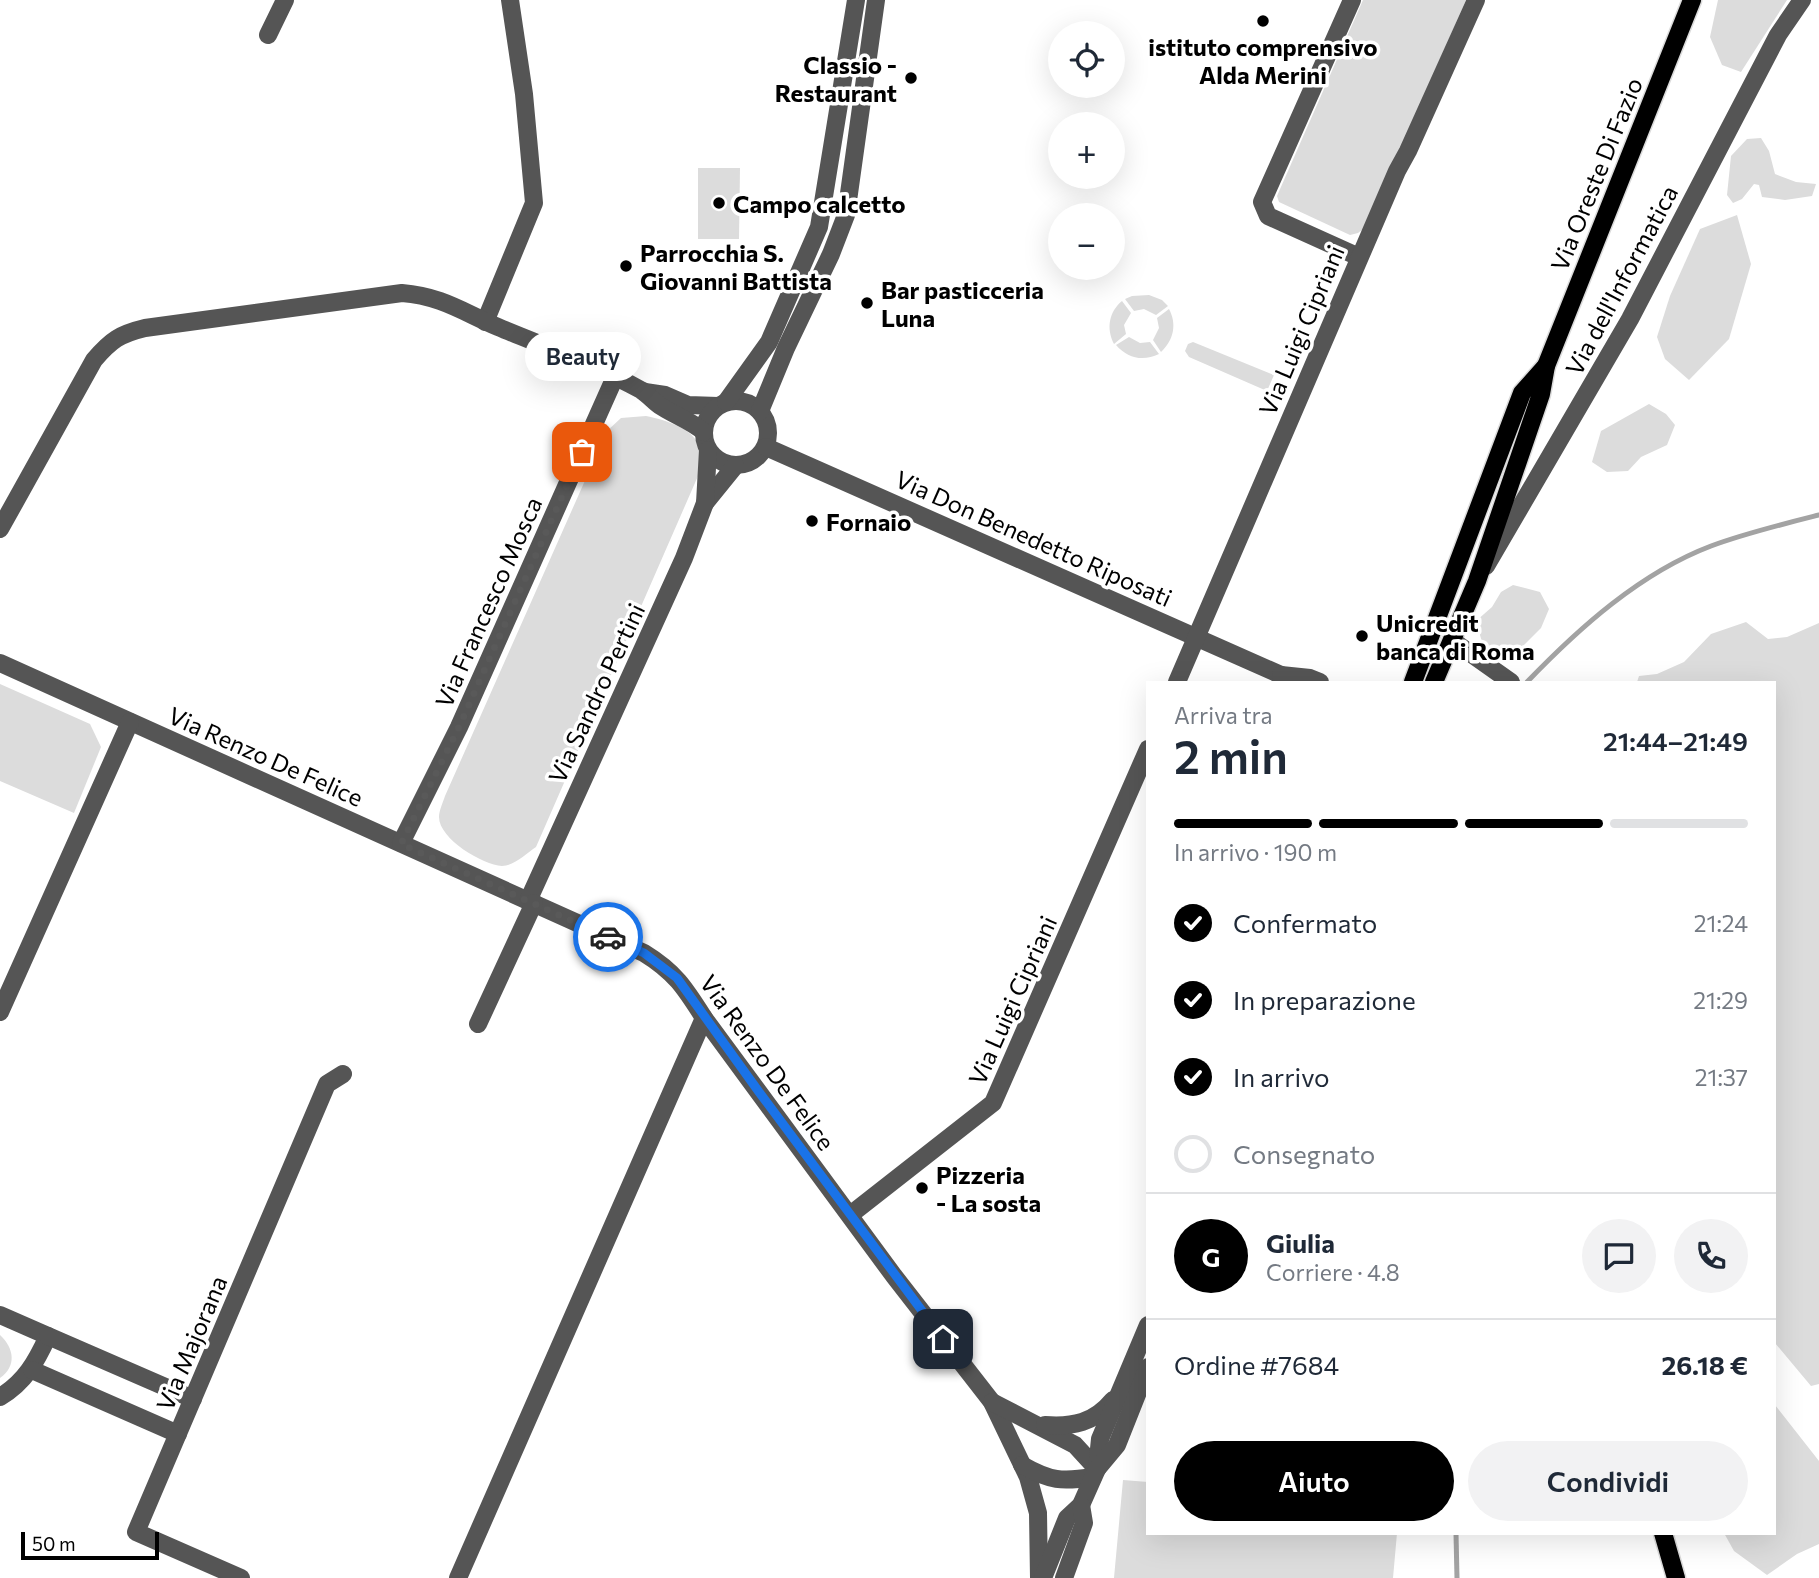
<!DOCTYPE html>
<html lang="it">
<head>
<meta charset="utf-8">
<style>
	:root { --surface:#fff; --page:#f2f2f3; --text:#1f2937; --muted:#747a83; --line:#e0e1e3; --accent:#000 }
	body { margin:0; font-family:Commissioner,sans-serif; background:var(--page); color:var(--text); height:100vh; display:flex; flex-direction:column; font-size:26px; white-space:nowrap }
	* { box-sizing:border-box; margin:0 }
	p { font-size:23px; color:var(--muted) }
	.icon { flex:none; width:38px; height:38px; fill:none; stroke:currentColor; stroke-width:2; stroke-linecap:round; stroke-linejoin:round }
	.map { position:relative; flex:1; overflow:hidden }
	.sheet { position:absolute; left:1146px; top:681px; width:630px; height:854px; display:flex; flex-direction:column; background:var(--surface); border-radius:0px; box-shadow:0 7px 28px #0002 }
	.sheet>* { flex:none }
	.fabs { position:absolute; left:1048px; top:21px; display:grid; gap:14px }
	.fabs a { display:grid; place-items:center; width:77px; height:77px; border-radius:50%; background:var(--surface); box-shadow:0 7px 28px #0002; font-size:35px }
	.scale { position:absolute; left:21px; bottom:18px; width:138px; box-sizing:border-box; padding-left:7px; border:4px solid #000; border-top:0; font-size:19px; line-height:24px; white-space:nowrap; color:#000; -webkit-text-stroke:5px #fff; paint-order:stroke }
	.pin { position:absolute; display:grid; place-items:center; width:60px; height:60px; color:#fff; margin:-30px; border-radius:14px; box-shadow:0 4px 10px #0006 }
	.courier { position:absolute; display:grid; place-items:center; width:70px; height:70px; margin:-35px; border:5px solid #1a73e8; border-radius:50%; background:#fff; color:#222; box-shadow:0 2px 9px #0007 }
	.bubble { position:absolute; height:49px; border-radius:24px; background:var(--surface); box-shadow:0 7px 28px #0002; font-size:23px; font-weight:600; line-height:49px; text-align:center }
	.head em { font-style:normal; font-weight:600 }
	.head div { display:flex; flex-direction:column-reverse }
	.head { display:flex; align-items:center; justify-content:space-between; height:119px; padding:0 28px }
	h1 { font-size:46px; font-weight:600; line-height:52px }
	.bar { display:grid; grid-template-columns:repeat(4,1fr); gap:10px 7px; align-content:center; height:84px; padding:0 28px }
	.bar i { height:9px; border-radius:5px; background:var(--line) }
	.bar .active { background:var(--accent) }
	.bar p { grid-column:span 4 }
	.line { display:flex; align-items:center; gap:18px; padding:0 28px; border-top:2px solid var(--line) }
	.line div { flex:1 }
	.round { display:grid; place-items:center; flex:none; width:74px; height:74px; border-radius:37px; background:var(--page) }
	ol { padding:0 28px; list-style:none }
	li { display:flex; align-items:center; gap:21px; height:77px }
	li p { margin-inline-start:auto }
	li .icon { padding:7px; border-radius:50%; background:var(--accent); color:#fff; stroke-width:4 }
	li:last-child { color:var(--muted) }
	li i { width:38px; height:38px; border:4px solid var(--line); border-radius:50% }
	.primary-button { display:flex; gap:14px; margin-top:auto; padding:14px 28px }
	.primary-button a { flex:1; height:80px; border-radius:42px; background:var(--accent); color:#fff; font-size:28px; font-weight:600; line-height:80px; text-align:center }
	.primary-button a+a { background:var(--page); color:var(--text) }
	.map>svg:first-child { display:block }
	.green { fill:#dcdcdc }
	.lines { fill:none; stroke-linecap:round; stroke-linejoin:round }
	.stream { stroke:#a3a3a3; stroke-width:5 }
	.major-casing { stroke:#dbdbdb; stroke-width:21 }
	.minor { stroke:#555; stroke-width:18 }
	.major { stroke:#000; stroke-width:18 }
	.done { stroke:#595959; stroke-width:7; stroke-dasharray:0 12.6 }
	.route { stroke:#1a73e8; stroke-width:9 }
	.poi-dot { fill:#000; stroke:#fff; stroke-width:2.5 }
	.labels { text-anchor:middle; dominant-baseline:central; stroke-width:7; stroke-linejoin:round; paint-order:stroke }
	.poi-label { font-size:24px; font-weight:bold; fill:#000; stroke:#fff; text-anchor:start }
	.street-label { font-size:24px; fill:#000; stroke:#fff }
</style>
</head>
<body>
<div class="map">
<svg width="1819" height="1578" viewBox="0 0 1819 1578">
	<rect width="100%" height="100%" fill="#fff"/>
	<g class="green">
		<path d="M1363,0H1466L1366,227L1358,233L1350,235L1279,202L1277,196Z"/>
		<path d="M1718,0H1787L1741,72L1722,65L1710,37Z"/>
		<path d="M1761,138L1769,151L1775,174L1796,182L1816,184L1812,196L1785,200L1762,197L1759,185L1754,184L1742,199L1733,203L1727,195L1731,156L1747,139Z"/>
		<path d="M698,168H740L739,239H698Z"/>
		<path d="M1737,215L1751,264L1729,339L1689,380L1665,359L1657,337L1670,296L1700,229Z"/>
		<path d="M1149,295L1162,300L1168,306L1156,315L1144,309L1134,311L1125,299L1132,296Z"/>
		<path d="M1122,301L1131,313L1124,325L1126,334L1114,344C1106,328 1109,312 1122,301Z"/>
		<path d="M1169,309C1177,324 1174,340 1161,352L1153,340L1159,328L1157,318Z"/>
		<path d="M1129,337L1140,343L1150,342L1159,354C1143,362 1127,358 1116,345Z"/>
		<path d="M1193,342L1274,375L1267,391L1189,357L1185,351L1188,344Z"/>
		<path d="M1649,404L1666,414L1675,425L1667,445L1641,457L1628,471L1607,472L1592,462L1601,431Z"/>
		<path d="M646,416C665,420 699,429 701,453C701,460 699,469 698,476L536,847C527,853 514,866 502,866C483,865 439,839 439,817C439,811 443,802 445,796L607,431L621,418Z"/>
		<path d="M1513,585L1540,592L1549,609L1541,628L1517,652L1484,649L1476,621L1492,607L1501,592Z"/>
		<path d="M1746,622L1768,639L1787,637L1819,623V1384L1811,1386L1775,1343L1774,682H1637L1639,676L1657,674L1684,662L1711,634Z"/>
		<path d="M0,684L90,724L101,747L74,813L0,781Z"/>
		<path d="M0,1335C14,1348 17,1366 0,1378Z"/>
		<path d="M1775,1405L1819,1461V1544L1797,1554L1767,1575L1734,1551L1724,1533H1774Z"/>
		<path d="M1123,1480L1148,1482V1533H1397L1393,1578H1114Z"/>
	</g>
	<g class="lines">
		<g class="stream">
			<path d="M1527,682C1579,628 1640,573 1711,546C1746,533 1783,524 1819,515"/>
			<path d="M1456,1533L1457,1578"/>
		</g>
		<defs>
			<g id="major">
				<path d="M1413,682L1522,393L1546,366"/>
				<path d="M1434,682L1477,581L1541,394L1546,366L1692,0"/>
				<path d="M1663,1533L1676,1578"/>
			</g>
		</defs>
		<use href="#major" class="major-casing"/>
		<g class="minor">
			<path d="M1352,0L1262,202L1268,216L1359,257"/>
			<path d="M268,35L285,0"/>
			<path d="M485,322L534,203L524,94L510,0"/>
			<path d="M645,392L665,395L688,405L718,406"/>
			<circle cx="736" cy="433" r="32"/>
			<path d="M726,402L769,342L819,227L856,0"/>
			<path d="M760,411L786,348L831,254L846,215L876,0"/>
			<path d="M766,447L1281,675L1289,682"/>
			<path d="M705,503L735,466"/>
			<path d="M0,529L94,360C111,340 120,334 145,328L402,293C441,296 463,312 498,327C546,347 596,365 641,390C649,395 655,403 662,407C676,416 691,421 704,432"/>
			<path d="M1486,566L1630,319L1778,35L1802,0"/>
			<path d="M1453,641L1511,682"/>
			<path d="M0,663L644,953C675,972 685,988 704,1018L894,1276L992,1402L1028,1477L1038,1513L1039,1578"/>
			<path d="M1281,675L1310,678L1320,682"/>
			<path d="M1177,682L1397,171L1408,151L1476,0"/>
			<path d="M401,843L459,727L615,377"/>
			<path d="M528,901L684,558L705,503L708,450"/>
			<path d="M0,1012L130,722"/>
			<path d="M478,1024L534,903"/>
			<path d="M850,1215L993,1103L1148,749"/>
			<path d="M0,1315L48,1336C36,1362 25,1382 0,1397"/>
			<path d="M48,1336L193,1399"/>
			<path d="M32,1370L178,1434"/>
			<path d="M992,1402L1075,1445L1097,1469"/>
			<path d="M1045,1425C1073,1427 1094,1423 1113,1400"/>
			<path d="M1022,1465C1050,1481 1062,1482 1093,1477"/>
			<path d="M1097,1469L1100,1439L1148,1325"/>
			<path d="M241,1578L136,1532L327,1084L343,1074"/>
			<path d="M458,1578L704,1018"/>
			<path d="M1043,1578L1067,1518L1081,1505L1097,1469L1117,1445L1148,1367"/>
			<path d="M1064,1578L1084,1523L1081,1505"/>
		</g>
		<use href="#major" class="major"/>
	</g>
	<g class="lines">
		<path class="done" d="M582,452L459,727L401,844L608,937"/>
		<path class="route" d="M608,937L644,953L677,978L759,1092L943,1339"/>
	</g>
	<g class="poi-dot">
		<circle cx="1263" cy="21" r="7"/>
		<circle cx="911" cy="78" r="7"/>
		<circle cx="719" cy="203" r="7"/>
		<circle cx="626" cy="266" r="7"/>
		<circle cx="867" cy="303" r="7"/>
		<circle cx="812" cy="521" r="7"/>
		<circle cx="1362" cy="636" r="7"/>
		<circle cx="922" cy="1188" r="7"/>
	</g>
	<g class="labels">
		<g class="poi-label">
			<text x="1263" y="46" text-anchor="middle">istituto comprensivo<tspan x="1263" dy="28">Alda Merini</tspan></text>
			<text x="897" y="64" text-anchor="end">Classio -<tspan x="897" dy="28">Restaurant</tspan></text>
			<text x="733" y="203">Campo calcetto</text>
			<text x="640" y="252">Parrocchia S.<tspan x="640" dy="28">Giovanni Battista</tspan></text>
			<text x="881" y="289">Bar pasticceria<tspan x="881" dy="28">Luna</tspan></text>
			<text x="826" y="521">Fornaio</text>
			<text x="1376" y="622">Unicredit<tspan x="1376" dy="28">banca di Roma</tspan></text>
			<text x="936" y="1174">Pizzeria<tspan x="936" dy="28">- La sosta</tspan></text>
		</g>
		<g class="street-label">
			<text transform="translate(1596 174) rotate(-68)">Via Oreste Di Fazio</text>
			<text transform="translate(1621 280) rotate(-62)">Via dell'Informatica</text>
			<text transform="translate(1301 330) rotate(-67)">Via Luigi Cipriani</text>
			<text transform="translate(1034 538) rotate(24)">Via Don Benedetto Riposati</text>
			<text transform="translate(488 602) rotate(-66)">Via Francesco Mosca</text>
			<text transform="translate(596 693) rotate(-65)">Via Sandro Pertini</text>
			<text transform="translate(266 756) rotate(24)">Via Renzo De Felice</text>
			<text transform="translate(1012 1000) rotate(-66)">Via Luigi Cipriani</text>
			<text transform="translate(768 1062) rotate(54)">Via Renzo De Felice</text>
			<text transform="translate(191 1343) rotate(-67)">Via Majorana</text>
		</g>
	</g>
</svg>
<div class="fabs">
<a><svg class="icon" aria-label="locate" viewBox="0 0 24 24"><circle cx="12" cy="12" r="6"/><path d="M12 2v4M12 18v4M2 12h4M18 12h4"/></svg></a>
<a>+</a>
<a>−</a>
</div>
<div class="scale">50 m</div>
<div class="pin" style="left:582px;top:452px;background:#ea580c"><svg class="icon" aria-label="bag" viewBox="0 0 24 24"><path d="M5 8h14l-1 12H6zM9 8a3 3 0 0 1 6 0"/></svg></div>
<div class="pin" style="left:943px;top:1339px;background:#1f2937"><svg class="icon" aria-label="home" viewBox="0 0 24 24"><path d="M3 11l9-7 9 7M6 9v11h12V9"/></svg></div>
<div class="courier" style="left:608px;top:937px"><svg class="icon" aria-label="car" viewBox="0 0 24 24"><path d="M5 17H2v-5l4-1 3-4h7l3 4 3 1v5h-3M9 17h6M6 11h13"/><circle cx="7" cy="17" r="2"/><circle cx="17" cy="17" r="2"/></svg></div>
<div class="bubble" style="left:525px;top:332px;width:116px">Beauty</div>
<section class="sheet">
<div class="head"><div><h1>2 min</h1><p>Arriva tra</p></div><em>21:44–21:49</em></div>
<div class="bar"><i class="active"></i><i class="active"></i><i class="active"></i><i></i><p>In arrivo · 190 m</p></div>
<ol>
<li><svg class="icon" aria-label="check" viewBox="0 0 24 24"><path d="M5 12l5 5 9-10"/></svg>Confermato<p>21:24</p></li>
<li><svg class="icon" aria-label="check" viewBox="0 0 24 24"><path d="M5 12l5 5 9-10"/></svg>In preparazione<p>21:29</p></li>
<li><svg class="icon" aria-label="check" viewBox="0 0 24 24"><path d="M5 12l5 5 9-10"/></svg>In arrivo<p>21:37</p></li>
<li><i></i>Consegnato</li>
</ol>
<div class="line" style="height:126px"><b class="round" style="background:var(--accent);color:#fff">G</b><div><b>Giulia</b><p>Corriere · 4.8</p></div><a class="round"><svg class="icon" aria-label="chat" viewBox="0 0 24 24"><path d="M4 5h16v11H9l-5 4z"/></svg></a><a class="round"><svg class="icon" aria-label="phone" viewBox="0 0 24 24"><path d="M5 4h4l2 5-3 2q2 4 5 5l2-3 5 2v4C11 20 4 13 5 4z"/></svg></a></div>
<div class="line" style="height:91px"><div>Ordine #7684</div><b>26.18 €</b></div>
<div class="primary-button"><a>Aiuto</a><a>Condividi</a></div>
</section>
</div>
</body>
</html>
